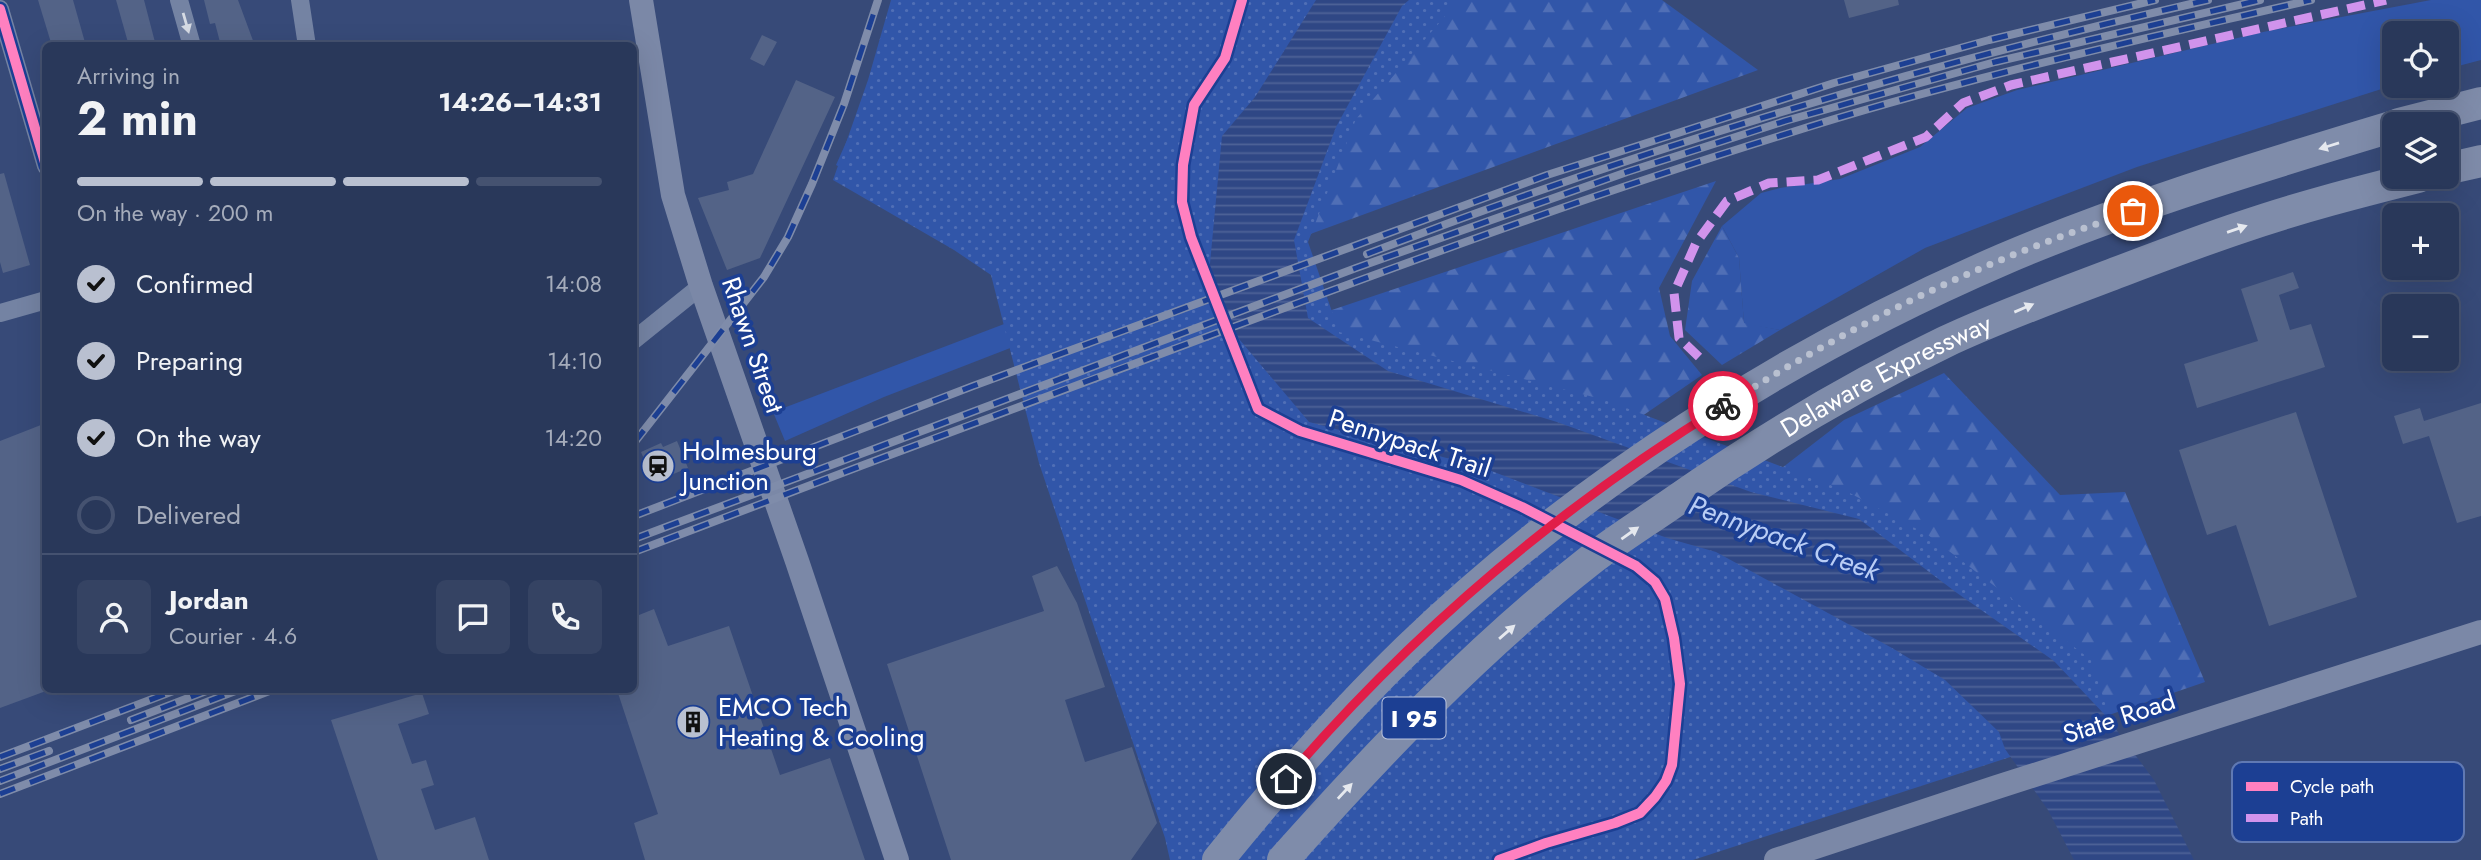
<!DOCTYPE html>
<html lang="en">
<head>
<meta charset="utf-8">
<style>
	:root { --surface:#29385a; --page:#354363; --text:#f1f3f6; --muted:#a5acbb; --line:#455270; --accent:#b9c0d0 }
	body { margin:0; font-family:Jost,sans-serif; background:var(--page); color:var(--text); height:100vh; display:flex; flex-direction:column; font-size:26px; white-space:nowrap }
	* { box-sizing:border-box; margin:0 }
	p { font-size:23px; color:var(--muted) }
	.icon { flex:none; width:38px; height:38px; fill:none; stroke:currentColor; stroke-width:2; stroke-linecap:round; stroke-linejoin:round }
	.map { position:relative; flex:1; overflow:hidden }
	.sheet { position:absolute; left:42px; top:42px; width:595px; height:651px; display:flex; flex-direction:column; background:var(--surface); border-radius:10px; box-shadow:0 7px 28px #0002,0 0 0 2px var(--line) }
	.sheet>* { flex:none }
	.tools { position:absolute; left:2382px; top:21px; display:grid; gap:14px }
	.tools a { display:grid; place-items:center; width:77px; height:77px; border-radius:10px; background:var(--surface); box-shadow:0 7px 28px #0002,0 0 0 2px var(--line); font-size:35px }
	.pin { position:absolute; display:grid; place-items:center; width:60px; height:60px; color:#fff; margin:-30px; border:4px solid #fff; border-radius:50%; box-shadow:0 2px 7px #0007 }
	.courier { position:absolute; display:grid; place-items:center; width:70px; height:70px; margin:-35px; border:5px solid #e11d48; border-radius:50%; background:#fff; color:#222; box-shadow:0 2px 9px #0007 }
	.overview em { font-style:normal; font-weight:700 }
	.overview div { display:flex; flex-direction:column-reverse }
	.overview { display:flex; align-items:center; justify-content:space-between; height:119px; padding:0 35px }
	h1 { font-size:46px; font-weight:700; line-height:52px }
	.bar { display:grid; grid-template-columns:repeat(4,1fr); gap:10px 7px; align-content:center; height:84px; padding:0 35px }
	.bar i { height:9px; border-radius:5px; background:var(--line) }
	.bar .active { background:var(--accent) }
	.bar p { grid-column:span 4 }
	.line { display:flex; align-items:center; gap:18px; padding:0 35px; border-top:2px solid var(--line) }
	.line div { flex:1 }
	.round { display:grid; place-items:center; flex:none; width:74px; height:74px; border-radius:10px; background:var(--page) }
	ol { padding:0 35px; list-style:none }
	li { display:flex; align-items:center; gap:21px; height:77px }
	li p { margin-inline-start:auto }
	li .icon { padding:7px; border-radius:50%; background:var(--accent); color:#111; stroke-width:4 }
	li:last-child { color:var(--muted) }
	li i { width:38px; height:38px; border:4px solid var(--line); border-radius:50% }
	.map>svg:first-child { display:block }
	.grass { fill:#3156a9 }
	.forest { fill:url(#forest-firs) }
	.park { fill:url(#park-dots) }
	.water { fill:url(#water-rules) }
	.building { fill:#536387 }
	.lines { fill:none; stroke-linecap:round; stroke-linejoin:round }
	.street { stroke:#7483a3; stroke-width:18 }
	.secondary { stroke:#7b88a7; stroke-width:24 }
	.highway { stroke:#7f8caa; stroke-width:32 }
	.rail-casing { stroke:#7f8caa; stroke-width:8 }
	.rail { stroke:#1c3f93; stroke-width:5; stroke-dasharray:16; stroke-linecap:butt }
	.quiet { stroke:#d193ec; stroke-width:9; stroke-dasharray:18 9; stroke-linecap:butt }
	.cycleway-casing { stroke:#1c3f93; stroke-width:15 }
	.cycleway { stroke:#ff80c0; stroke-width:10 }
	.oneway { fill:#d5dae3 }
	.oneway2 { fill:#e5e8ee }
	.done { stroke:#b9c0d0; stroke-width:7; stroke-dasharray:0 12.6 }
	.route { stroke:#e11d48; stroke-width:9 }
	.labels { text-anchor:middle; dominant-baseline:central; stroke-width:7; stroke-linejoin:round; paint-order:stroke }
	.shield { fill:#1c3f93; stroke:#bbc5df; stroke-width:2 }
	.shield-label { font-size:24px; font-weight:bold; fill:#fff }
	.street-label { font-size:26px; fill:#fff; stroke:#1c3f93 }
	.poi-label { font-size:26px; fill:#fff; stroke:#1c3f93; text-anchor:start }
	.water-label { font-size:28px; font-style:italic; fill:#b9cdf5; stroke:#1c3f93 }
	.key { fill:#1c3f93; stroke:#6079b3; stroke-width:2 }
	.key-label { font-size:19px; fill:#fff }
</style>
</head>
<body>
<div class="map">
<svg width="2481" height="860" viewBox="0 0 2481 860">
	<defs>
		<pattern id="forest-firs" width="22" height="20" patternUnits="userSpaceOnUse" patternTransform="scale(1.75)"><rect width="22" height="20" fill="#3156a9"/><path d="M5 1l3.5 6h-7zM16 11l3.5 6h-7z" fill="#506fb6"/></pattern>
		<pattern id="park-dots" width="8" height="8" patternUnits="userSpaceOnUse" patternTransform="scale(1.75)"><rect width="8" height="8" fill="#3156a9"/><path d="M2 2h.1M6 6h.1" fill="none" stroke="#506fb6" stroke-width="1.8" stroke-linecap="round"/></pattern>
		<pattern id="water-rules" width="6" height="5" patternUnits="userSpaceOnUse" patternTransform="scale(1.75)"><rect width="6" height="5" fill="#2f4785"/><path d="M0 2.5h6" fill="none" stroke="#4e6397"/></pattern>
	</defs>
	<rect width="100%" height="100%" fill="#374a78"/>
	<g class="grass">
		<path d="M2431,0H2481V60L2447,69L2446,33H2394V85L2137,167L1925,248L1780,330L1744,324L1739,258L1722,226L1761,193L1780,188L1840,179L1920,147L1967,108L2017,90L2263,32Z"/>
		<path d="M864,102L996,174L1027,252L1049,333L884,397L785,441L773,412L1012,321L992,257L836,165Z"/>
	</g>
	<g class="forest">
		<path d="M1409,0H1662L1758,70L1294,240Z"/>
		<path d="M1716,181L1659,288L1670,336L1702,375L1613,436L1388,371L1308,318Z"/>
		<path d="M1722,226L1739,258L1744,323L1780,330L1722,365L1685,330L1692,281Z"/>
		<path d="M1944,373L2060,495L2125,492L2205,682L2106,716L1751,492L1844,420Z"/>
	</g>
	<path class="park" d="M891,0H1459L1356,119L1308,242L1339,332L1605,400L1846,491L1928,535L2091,660L2112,724L1693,860H1170L1165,838L1039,463L991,275L954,250L833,180L868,80Z"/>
	<path class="water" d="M1316,0H1409L1402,6L1336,127L1294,240L1308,318L1388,371L1557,422L1751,492L1859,519L1957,593L2054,661L2106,716L2154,780L2194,860H2074L2048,810L2005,749L1999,732L1945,680L1892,648L1716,552L1667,538L1481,467L1309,422L1239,339L1209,274L1222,136L1255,97Z"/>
	<g class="building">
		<path d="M38,0H73L86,46H52Z"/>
		<path d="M116,0H144L156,46H129Z"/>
		<path d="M204,0H238L255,46H221L215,23L210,24Z"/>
		<path d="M1844,0H1898L1899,5L1849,18Z"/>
		<path d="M762,35L777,42L764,66L750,59Z"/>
		<path d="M796,80L835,97L760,258L727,270L698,198L729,190L727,182L753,174Z"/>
		<path d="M4,173L30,265L3,273L0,262V174Z"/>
		<path d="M2293,272L2299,288L2279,295L2290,330L2311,324L2325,367L2197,408L2184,364L2258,341L2241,289Z"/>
		<path d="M2481,403V516L2457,523L2429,436L2403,444L2394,416L2420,408L2424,421Z"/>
		<path d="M2296,412L2357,597L2269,626L2236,525L2207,535L2179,450Z"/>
		<path d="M46,423V691L0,708V441Z"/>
		<path d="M677,441L688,468L654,482L641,452L661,443L663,447Z"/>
		<path d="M1057,566L1077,603L1105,687L1065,700L1085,762L1132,747L1157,823L1131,860H951L887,664L1044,611L1032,576Z"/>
		<path d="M654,609L668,646L729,626L780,775L830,758L865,860H645L634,823L658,814L617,690H634V617Z"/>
		<path d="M422,693L429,714L398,724L412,764L426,760L434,785L421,789L435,830L475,817L489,860H378L331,720Z"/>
	</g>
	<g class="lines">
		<g class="street">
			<path d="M179,0L192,46"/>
			<path d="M300,0L307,46"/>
			<path d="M0,9L46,166"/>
			<path d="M0,313L46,300"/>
			<path d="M634,340L701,286"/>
		</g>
		<g class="secondary">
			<path d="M641,0L673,195L701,286L797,561L897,860"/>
			<path d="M1776,860L1997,787L2481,632"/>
		</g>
		<g class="highway">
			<path d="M2399,124L2481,103"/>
			<path d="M2446,169L2481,161"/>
			<path d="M1218,860C1277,787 1340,715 1408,649C1578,485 1788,352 2004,259C2130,205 2263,166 2394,126"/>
			<path id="s1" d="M1283,860C1379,752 1479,647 1593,558C1618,539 1645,522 1671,504C1758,443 1849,388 1945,342C1998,317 2053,297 2108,276C2153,259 2197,242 2242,227C2300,207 2359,192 2418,177"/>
		</g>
		<defs>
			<g id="rail">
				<path d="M1367,254C1641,148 1921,65 2208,0"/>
				<path d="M634,443L764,277L788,237L812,184L844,104L878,0"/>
				<path d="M634,516L973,386L1547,175L1834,83L1989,40L2155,0"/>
				<path d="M634,539L1356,268L1627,172L1785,121L1995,62L2260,0"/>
				<path d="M634,552C836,475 1038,399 1241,324C1422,257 1602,191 1786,134C1958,79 2135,41 2311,0"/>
				<path d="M131,720L209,690"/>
				<path d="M0,757L176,690"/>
				<path d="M0,769L49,751"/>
				<path d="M0,781L238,690"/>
				<path d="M0,794L272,690"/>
			</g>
		</defs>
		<use href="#rail" class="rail-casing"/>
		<use href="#rail" class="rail"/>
		<path class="quiet" d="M1699,357L1679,338L1674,293L1696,243L1727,201L1769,183L1818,180L1926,137L1963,103L2011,85L2386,0"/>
		<defs>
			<g id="cycleway">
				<path d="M1242,0L1225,58L1194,105L1183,165L1182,202L1191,237L1258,409L1300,431L1461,480L1522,507L1636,566L1655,582L1665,599L1674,638L1680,684L1672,765L1666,781L1655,797L1640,813L1615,823L1546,843L1499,860"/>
				<path d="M0,9L46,166"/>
			</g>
		</defs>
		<use href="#cycleway" class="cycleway-casing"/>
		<use href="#cycleway" class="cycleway"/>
	</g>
	<defs><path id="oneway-solid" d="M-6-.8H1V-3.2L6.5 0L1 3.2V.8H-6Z" transform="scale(1.75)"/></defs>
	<use class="oneway" href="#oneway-solid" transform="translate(186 23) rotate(74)"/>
	<g class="oneway2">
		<use href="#oneway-solid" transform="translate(2329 146) rotate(163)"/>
		<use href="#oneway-solid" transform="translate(2237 229) rotate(-19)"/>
		<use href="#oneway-solid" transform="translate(2024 308) rotate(-23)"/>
		<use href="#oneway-solid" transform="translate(1630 533) rotate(-35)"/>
		<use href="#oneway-solid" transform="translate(1507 632) rotate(-41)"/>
		<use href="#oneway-solid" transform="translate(1345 791) rotate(-47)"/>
	</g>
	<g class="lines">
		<path class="done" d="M1723,406C1814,349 1909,297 2008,257C2049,240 2091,226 2133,211"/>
		<path class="route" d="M1286,779C1411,633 1560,507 1723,406"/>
	</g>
	<defs>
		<symbol id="station-disc" viewBox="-11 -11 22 22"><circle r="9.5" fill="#b9c0d0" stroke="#1c3f93"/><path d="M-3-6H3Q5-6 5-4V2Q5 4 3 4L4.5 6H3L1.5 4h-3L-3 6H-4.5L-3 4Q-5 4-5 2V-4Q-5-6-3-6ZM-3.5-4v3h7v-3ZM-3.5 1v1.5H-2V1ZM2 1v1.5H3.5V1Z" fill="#111"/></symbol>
		<symbol id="building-disc" viewBox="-11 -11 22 22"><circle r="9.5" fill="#b9c0d0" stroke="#1c3f93"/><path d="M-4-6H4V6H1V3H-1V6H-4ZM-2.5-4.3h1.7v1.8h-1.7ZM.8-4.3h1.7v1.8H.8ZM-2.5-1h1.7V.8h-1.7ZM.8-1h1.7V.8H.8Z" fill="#111"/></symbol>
	</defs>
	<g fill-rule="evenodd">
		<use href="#station-disc" x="639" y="447" width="38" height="38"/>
		<use href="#building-disc" x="674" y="703" width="38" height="38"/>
	</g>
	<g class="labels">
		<rect class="shield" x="1382.5" y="697.5" width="63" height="41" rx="5"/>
		<g class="shield-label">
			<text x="1414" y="718">I 95</text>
		</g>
		<g class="street-label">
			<text transform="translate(753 345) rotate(71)">Rhawn Street</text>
			<text stroke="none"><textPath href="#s1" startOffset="779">Delaware Expressway</textPath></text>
			<text transform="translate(1410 443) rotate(18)">Pennypack Trail</text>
			<text transform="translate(2119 717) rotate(-18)">State Road</text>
		</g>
		<g class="poi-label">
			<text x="682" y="451">Holmesburg<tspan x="682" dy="30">Junction</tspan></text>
			<text x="718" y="707">EMCO Tech<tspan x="718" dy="30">Heating &amp; Cooling</tspan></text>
		</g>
		<g class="water-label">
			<text transform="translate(1784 538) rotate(20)">Pennypack Creek</text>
		</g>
	</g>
	<rect x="2232" y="762" width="232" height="80" rx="10" class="key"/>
	<rect x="2246" y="782" width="32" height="9" fill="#ff80c0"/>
	<rect x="2246" y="814" width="32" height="8" fill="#d193ec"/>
	<g class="key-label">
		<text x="2290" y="793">Cycle path</text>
		<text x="2290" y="825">Path</text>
	</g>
</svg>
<div class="tools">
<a><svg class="icon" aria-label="locate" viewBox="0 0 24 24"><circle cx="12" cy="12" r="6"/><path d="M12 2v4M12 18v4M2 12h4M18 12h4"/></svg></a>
<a><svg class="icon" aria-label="layers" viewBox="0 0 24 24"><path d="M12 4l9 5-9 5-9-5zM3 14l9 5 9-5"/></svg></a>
<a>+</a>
<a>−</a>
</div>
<div class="pin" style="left:2133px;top:211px;background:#ea580c"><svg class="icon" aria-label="bag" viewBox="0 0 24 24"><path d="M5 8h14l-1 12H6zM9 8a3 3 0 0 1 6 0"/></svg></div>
<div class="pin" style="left:1286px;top:779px;background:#1f2937"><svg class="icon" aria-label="home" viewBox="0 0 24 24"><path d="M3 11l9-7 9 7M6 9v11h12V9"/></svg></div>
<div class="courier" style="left:1723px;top:406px"><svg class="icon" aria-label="bike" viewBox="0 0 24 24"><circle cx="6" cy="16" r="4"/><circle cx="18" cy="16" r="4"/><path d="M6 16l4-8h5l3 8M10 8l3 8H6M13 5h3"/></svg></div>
<section class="sheet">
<div class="overview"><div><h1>2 min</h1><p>Arriving in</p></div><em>14:26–14:31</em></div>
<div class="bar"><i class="active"></i><i class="active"></i><i class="active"></i><i></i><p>On the way · 200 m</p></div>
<ol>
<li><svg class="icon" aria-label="check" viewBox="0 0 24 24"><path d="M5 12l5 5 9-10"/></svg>Confirmed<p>14:08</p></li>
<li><svg class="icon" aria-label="check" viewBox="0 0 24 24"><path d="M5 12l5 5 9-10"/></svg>Preparing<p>14:10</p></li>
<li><svg class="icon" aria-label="check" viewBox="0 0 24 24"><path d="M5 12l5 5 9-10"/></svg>On the way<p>14:20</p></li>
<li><i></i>Delivered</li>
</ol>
<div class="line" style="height:126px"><a class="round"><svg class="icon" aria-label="person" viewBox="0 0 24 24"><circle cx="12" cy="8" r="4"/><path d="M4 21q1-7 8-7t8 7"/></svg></a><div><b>Jordan</b><p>Courier · 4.6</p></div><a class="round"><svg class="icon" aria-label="chat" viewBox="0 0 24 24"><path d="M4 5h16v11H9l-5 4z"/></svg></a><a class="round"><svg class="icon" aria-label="phone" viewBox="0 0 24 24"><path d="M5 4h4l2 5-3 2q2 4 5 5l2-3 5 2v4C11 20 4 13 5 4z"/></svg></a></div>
</section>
</div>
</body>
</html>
